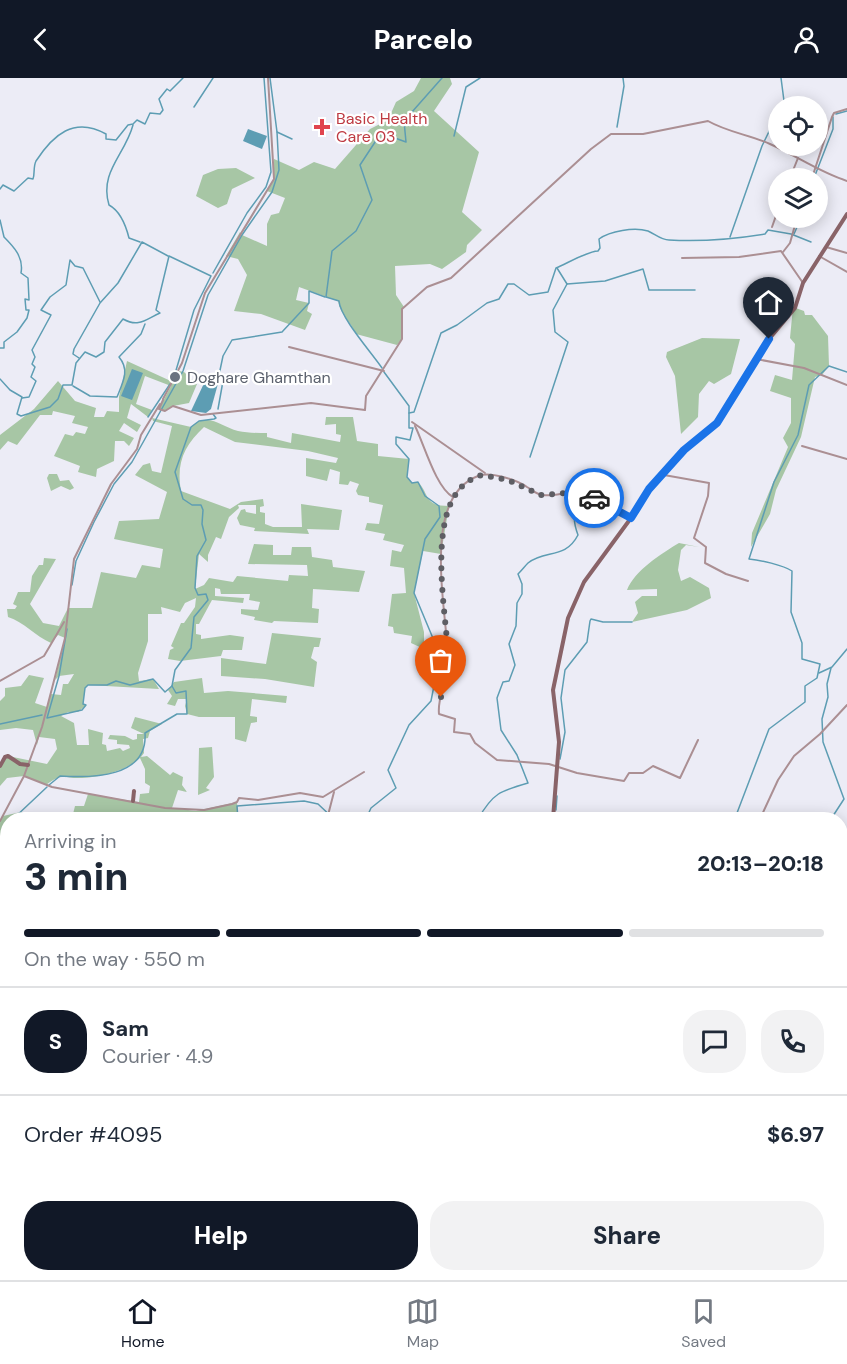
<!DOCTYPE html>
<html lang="en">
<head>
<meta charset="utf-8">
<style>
	:root { --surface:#fff; --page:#f2f2f3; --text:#1f2937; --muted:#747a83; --line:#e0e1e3; --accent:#111827 }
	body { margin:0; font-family:"DM Sans",sans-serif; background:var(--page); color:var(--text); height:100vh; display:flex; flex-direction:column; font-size:22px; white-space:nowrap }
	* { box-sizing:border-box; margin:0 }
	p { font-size:20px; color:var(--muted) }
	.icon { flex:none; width:33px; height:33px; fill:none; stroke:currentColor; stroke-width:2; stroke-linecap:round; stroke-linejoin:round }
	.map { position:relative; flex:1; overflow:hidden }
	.sheet { position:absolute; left:0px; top:734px; width:848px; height:470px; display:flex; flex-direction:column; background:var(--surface); border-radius:24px 24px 0 0; box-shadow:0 3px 15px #0003 }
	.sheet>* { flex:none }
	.tools { position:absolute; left:768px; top:18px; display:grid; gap:12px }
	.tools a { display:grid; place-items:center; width:60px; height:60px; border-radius:50%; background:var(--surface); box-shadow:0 3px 15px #0003; font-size:30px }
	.pin { position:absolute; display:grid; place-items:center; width:51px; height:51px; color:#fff; margin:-62px -26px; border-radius:50% 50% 50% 0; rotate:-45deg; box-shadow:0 0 6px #0007 }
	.pin .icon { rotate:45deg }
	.courier { position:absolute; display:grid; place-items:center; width:60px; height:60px; margin:-30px; border:4px solid #1a73e8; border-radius:50%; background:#fff; color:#222; box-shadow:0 2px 8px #0007 }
	.headline em { font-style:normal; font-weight:800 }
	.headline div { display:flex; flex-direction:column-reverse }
	.headline { display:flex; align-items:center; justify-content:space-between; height:102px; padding:0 24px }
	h1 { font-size:39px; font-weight:800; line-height:45px }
	.bar { display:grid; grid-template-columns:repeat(4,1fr); gap:9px 6px; align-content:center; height:72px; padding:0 24px }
	.bar i { height:8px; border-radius:4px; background:var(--line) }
	.bar .on { background:var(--accent) }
	.bar p { grid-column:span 4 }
	.line { display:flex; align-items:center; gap:15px; padding:0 24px; border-top:2px solid var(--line) }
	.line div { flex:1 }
	.round { display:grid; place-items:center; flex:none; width:63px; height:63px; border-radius:24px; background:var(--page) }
	.action { display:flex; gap:12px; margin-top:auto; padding:12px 24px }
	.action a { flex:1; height:69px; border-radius:24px; background:var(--accent); color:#fff; font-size:24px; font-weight:800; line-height:69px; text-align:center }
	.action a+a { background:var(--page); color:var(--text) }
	header { display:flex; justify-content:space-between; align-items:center; height:78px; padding:0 24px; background:var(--accent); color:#fff; font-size:27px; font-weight:800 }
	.tabs { display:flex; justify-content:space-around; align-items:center; height:84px; border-top:2px solid var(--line); background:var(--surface); font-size:16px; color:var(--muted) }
	.tabs a { display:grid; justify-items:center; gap:3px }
	.tabs .on { color:var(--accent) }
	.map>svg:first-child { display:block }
	.green { fill:#a7c6a5 }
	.water { fill:#5d9db3 }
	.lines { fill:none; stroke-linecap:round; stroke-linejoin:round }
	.stream { stroke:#5d9db3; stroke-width:1.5 }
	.street { stroke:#ab8f93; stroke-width:2 }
	.secondary { stroke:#896368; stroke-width:4 }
	.done { stroke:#5e5e64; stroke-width:6; stroke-dasharray:0 10.8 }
	.route { stroke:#1a73e8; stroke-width:8 }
	.health-dot { fill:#e0444e; stroke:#fff; stroke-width:2 }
	.worship-dot { fill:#6b7280; stroke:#fff; stroke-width:2 }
	.labels { text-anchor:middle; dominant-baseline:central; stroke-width:4.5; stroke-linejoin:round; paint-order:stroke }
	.health-label { font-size:16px; fill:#be3a42; stroke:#fff; text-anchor:start }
	.worship-label { font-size:16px; fill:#5b616d; stroke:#fff; text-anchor:start }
</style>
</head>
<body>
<header><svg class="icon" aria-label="back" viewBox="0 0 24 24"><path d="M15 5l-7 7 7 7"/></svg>Parcelo<svg class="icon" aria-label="person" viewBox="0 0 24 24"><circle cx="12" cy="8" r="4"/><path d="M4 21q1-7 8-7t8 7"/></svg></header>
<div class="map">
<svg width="847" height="1202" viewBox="0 0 847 1202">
	<rect width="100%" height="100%" fill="#ececf6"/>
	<g class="green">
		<path d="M421,0H450L452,6L434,33L479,74L462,134L482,152L467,167L466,174L442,191L430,186L395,188L396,217L404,229L402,231V261L397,267L356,256C351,244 340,236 338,223L299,209L296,222L309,225L307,233L312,236L305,252L261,236L234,233L247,197L238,181L226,178L240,154L242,157L267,168V146L271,137L279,135L285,120L267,113L274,101V81L299,92L314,84L335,91L370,51L388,42L396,24L414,13Z"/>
		<path d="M236,90L255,100L232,111L227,126L218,130L196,118L203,97L218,91Z"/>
		<path d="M793,229L804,233L805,237H812L828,258L829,288L822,297L815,299L801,359L776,412L770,436L751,469L752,455L788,369L783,360L791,345V320L770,313L775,297L792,302L795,266L790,260Z"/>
		<path d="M702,260L740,261L731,296L714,306L709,303L699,316L698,339L681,356L675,298L666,279L667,274Z"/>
		<path d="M127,283L173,304L179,293L184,294L197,306L189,325L173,328L165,333L159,331L171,308L145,298L136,326L152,332L148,339L131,326L127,340L141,347L137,354L124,345L119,353L134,360L129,368L124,363H115L114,383L97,391L96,399L78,394L80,388L54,378L65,356L73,358L76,354L85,356L88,349L72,345L75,338L53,333L52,337H40L17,367L8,363L0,372V357L34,331L58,303L75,323L96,330L94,339H104L107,333L119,334V319Z"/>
		<path d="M326,339H353L357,363L378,366V378L409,381L407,399L412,405L418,404C430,416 423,428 449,428L441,476L423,473L414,515L424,554V571L411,565L412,558L394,555L393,549L388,548L392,516L406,515L404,490L390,488L392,472L401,474L404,467L383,462L385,456L365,452L367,445L379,446L383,427L369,424V419L358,417L356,413L359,406L350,403L348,407L339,406L340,394L330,391L327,403L306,398V380L336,385L338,380L308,373L235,364L204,349C184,368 176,385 181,413L230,431L241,424L263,421L264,428L260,429V434L265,435V446L273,449H302L301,426L342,432L339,452L307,451L309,456L254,453L255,450L240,447L237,440L241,432L245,431L246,434L256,436V427H238L239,430L229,439L221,461L216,459L208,477V484L199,476L195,511L204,507L209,500L233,504L237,498L288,503L289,497L308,498L307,487L248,486L254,466L273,467V477H291L292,469H311L312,479L332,482L333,489L365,493L359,514L313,511L312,530L319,531L318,545L274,543L272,545L254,542L255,539L241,536V531L258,532L260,524L249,522L250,516H221L220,511L215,510V518L244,520L243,525L212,522L199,546H196V556L201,557V561L230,557L244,559L242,572H223L221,578L180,583L168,581L170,572L174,570L171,568L181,545H184L195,529L196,520L185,525L180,534L161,529L162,536H148V563L138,595L139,603L153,601L159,611L88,607L85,610L83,626L86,627L78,634H68L61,638L74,645L77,667H89L88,651L103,655L102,666L106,667L107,673L120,670L123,673L130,670L129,667L117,666V662L108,661L110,657L125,658L133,662L137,661V656H144L131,650L135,639L162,646L150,653L148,660L143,661L144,675L141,679L147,678L170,697L173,694L183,699L182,707L187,714L178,712L172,730L196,733L237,724L238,741H67L73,736L75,728H84L88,716L139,724L140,716L149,715L150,708L145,705V691L140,680C125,693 102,699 82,700C64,701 63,694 46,707L24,698L7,700L0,708V688L8,678L47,686L57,671L55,661L39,659L37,667L33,652L16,650L0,652V623L5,618V610L21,608L29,597L44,600L35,625L47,629L51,616L61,617L63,606H68L74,596L59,598L55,602L65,560L58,557L51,565C35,558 24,544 8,539L7,531H15L17,528L13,526L18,514H30L32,498L39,487H43L44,480L56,481L30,526L43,545L59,548L68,530H92L101,494L136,500L142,487L160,490L163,471L114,461L119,443L159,441L167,414L135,397L143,387L150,385L152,393L161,395L172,348L153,343L152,340L191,349C208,333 221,349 238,353C247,355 258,355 267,355V359L291,365L292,355L340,364L341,357L336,356V346L325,347Z"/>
		<path d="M49,396H57L60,403L69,402L74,410L70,412L61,408L51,413L47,400Z"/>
		<path d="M679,465L699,469L686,467L681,472L678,492L681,503L690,499L709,510L711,520L687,532L632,544L638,535L635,524L642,518H657V511L627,512C635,492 661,476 679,465Z"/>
		<path d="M272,555L321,560L319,569H314L311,580L317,584L314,609L265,601L221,598V580L266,586Z"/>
		<path d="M202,600L204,615L228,613L287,618L286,625L252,621L250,638L257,639V644L251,645L246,664L235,661V639H199L187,636L185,628L187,621H178L175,628L167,626L172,618L168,612L174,604Z"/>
		<path d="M212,669L214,699L206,710L210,712L198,717L199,670Z"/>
		<path d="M21,734L48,741H8L7,859L0,855V743L3,738Z"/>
		<path d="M0,1033L7,1037V1080L5,1079L7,1075L3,1070Z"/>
		<path d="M534,1196H679L676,1202H531Z"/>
	</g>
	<g class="water">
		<path d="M248,51L267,58L262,71L243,63Z"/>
		<path d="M132,291L143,295L132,322L121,318Z"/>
		<path d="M206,301L219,302L211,331L206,335L191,333Z"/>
	</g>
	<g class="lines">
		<g class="stream">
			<path d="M270,0L277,54L292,61"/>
			<path d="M779,28L784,23L781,0"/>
			<path d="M194,29L213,0"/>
			<path d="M836,36L847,33"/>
			<path d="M133,47C125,77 99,94 109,127C120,133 126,148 129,160L140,164"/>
			<path d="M617,49L624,8L623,0"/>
			<path d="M454,58L466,9L480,0"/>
			<path d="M814,100L833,51V39"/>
			<path d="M0,111L3,107L14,113L28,100L33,101C35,96 33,89 36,83C53,57 74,38 106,56V61L116,62L128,47L133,46L137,42L145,46L150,35L160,36L163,32L159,21L167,11L170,13L183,0"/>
			<path d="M0,142L4,159C13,168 24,179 21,195L28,200L29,222L25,221L26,232H29L27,240L17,254L4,264V270H0"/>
			<path d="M794,156L801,140"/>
			<path d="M730,159L762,68L778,35"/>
			<path d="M557,190L567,206L605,203L643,191L649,212H695"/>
			<path d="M213,195L247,135L266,109L271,94L264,0"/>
			<path d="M79,280L73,276L74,271L100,225L118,205L142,164L168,178"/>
			<path d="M382,290C371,274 340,239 339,223L326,219L332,173L356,153L372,122L360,87L381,55L406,64L404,43L442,0"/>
			<path d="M0,301L10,312L22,319L17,336L21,338L50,329L58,321L63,307H72L76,285L85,274L96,279L104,274L105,264L123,241C139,250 146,241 160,235L156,232L169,178L211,198L194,232L174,299"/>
			<path d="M73,308L90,318L117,319C123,304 130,292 119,279L141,256L145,246"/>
			<path d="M22,320L29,319L36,303L31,299L35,289L32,286L35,279L32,272L51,237L41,232L50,219L66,207L70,182L75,188L83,190L100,224"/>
			<path d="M218,331L223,303L219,297L223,278L232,262L282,254L309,225V213L325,219"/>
			<path d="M409,335L414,334L441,255L457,247L487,225L499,221L508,206H514L529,217L548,214L556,190C566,186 588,173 598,173L600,170L599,161C610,153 634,149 648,153C655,156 661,162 669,162C701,164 734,161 765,156L768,152L791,156L811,164"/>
			<path d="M148,339L170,306"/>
			<path d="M530,379L568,264L555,254L553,232L567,206"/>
			<path d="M72,507L76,483L94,444L114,406L132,384L183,293L208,217L242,157L272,114L279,92L277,54"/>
			<path d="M67,551L59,598L47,640L82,632L86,627L83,626L85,610L88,607H107L116,603L130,607L153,601L165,614L172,608"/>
			<path d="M831,590L827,606L828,619L822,641L823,664L844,721L831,741"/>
			<path d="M819,595L832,589L847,571"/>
			<path d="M0,646L42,637"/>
			<path d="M560,681L565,654L561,620L565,592L587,564L590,543L591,541L603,544H632"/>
			<path d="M49,707L60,698C92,700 148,700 145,655L177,636H187L186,613L176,615L172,608L175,592L191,570L194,539L208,522L206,516L198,517L195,510L197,478L206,462L202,446L203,432L201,427H192L183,421L175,394L191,349L199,343L214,341L216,340L213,336"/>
			<path d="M556,732L557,718"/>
			<path d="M13,741L47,709"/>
			<path d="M238,741L237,728L304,723L318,726L334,741"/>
			<path d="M366,741L371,730L396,710L388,692L409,647L431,623L440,577L414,515L425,461L440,439L439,428L425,418L418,404L412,405L407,399L409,381L396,366V359L410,362L413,350H409V328L384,294"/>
			<path d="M478,741C493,715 500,713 528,705L517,677L501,652L497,620L503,604L509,603L515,587L509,566L516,548L517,525L522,516V506L518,496C522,492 525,488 528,485C545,471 565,482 578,457C571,438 574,435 586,419"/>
			<path d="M726,741L737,735L769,651L805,624V608L817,600L820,586L802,581V565L791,534L792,493C783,487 760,482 749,481L774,404L798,357L809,307L829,288L847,294"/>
			<path d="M8,747L5,750L3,784L8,795"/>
			<path d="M840,781L847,782"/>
			<path d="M7,888L8,884"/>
			<path d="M0,890L4,892"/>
			<path d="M7,892L8,893"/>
			<path d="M0,1088L8,1078"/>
			<path d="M135,1196L137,1202"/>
			<path d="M140,1196L141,1202"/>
			<path d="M209,1196H217"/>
			<path d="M463,1196L465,1202"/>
			<path d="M485,1196L486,1202"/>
			<path d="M741,1196H744"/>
			<path d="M821,1196L828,1202"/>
			<path d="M180,1202L193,1201L202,1196"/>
		</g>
		<g class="street">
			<path d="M790,100L798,80"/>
			<path d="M812,100L832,39L834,35L847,31"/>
			<path d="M772,149L778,132"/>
			<path d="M826,169L847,175"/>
			<path d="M783,174L790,165L797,140"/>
			<path d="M819,178L847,194"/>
			<path d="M682,180L739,179L781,173L803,205"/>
			<path d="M289,269L384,293"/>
			<path d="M756,281L804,290L847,307"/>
			<path d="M163,321L182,285L205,215L274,101L268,0"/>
			<path d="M163,322L159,331L165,333L173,328L201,337L311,325L365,332L366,318L402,261V231L427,209L451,200L591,71L611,56H643L708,43C727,54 750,57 770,66C797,78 819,94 847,103"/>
			<path d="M412,344L485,395"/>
			<path d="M415,348C424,366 436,410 453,419"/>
			<path d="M802,368L847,381"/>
			<path d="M664,397L709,405L708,418L694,460L706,469L705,485L726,496L748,503"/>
			<path d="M631,440C618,431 595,415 579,414C567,413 554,419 542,417C536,416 532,412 527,409C517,402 490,393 478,398C419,420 448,536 448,584C448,602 437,618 439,636L455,641L454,654L470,656L475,665L497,682L549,686L577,695L624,703L629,695H643L653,688L680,700L698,662"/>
			<path d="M0,603L44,578L64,544"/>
			<path d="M24,698L52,709L165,730L204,732L232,726L237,724L239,720L258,722L300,715L323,719L364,694"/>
			<path d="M327,741L334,714"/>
			<path d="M760,741L778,702L794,678L820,656L847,627"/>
			<path d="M0,743L24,698L42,649L65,560L74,481L111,406L137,371L141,357L160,326"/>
			<path d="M0,887L8,890"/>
			<path d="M840,964L847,967"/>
			<path d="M138,1196L139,1202"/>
			<path d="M312,1196L403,1202"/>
		</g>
		<g class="secondary">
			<path d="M0,688L5,679L8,678L20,686L28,687"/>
			<path d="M133,723L134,713"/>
			<path d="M553,741L559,664L553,612L568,540L584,504L631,440L649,411L684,372L717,345L764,267L795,230L803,205L847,136"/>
			<path d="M217,1202L220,1196"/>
		</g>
	</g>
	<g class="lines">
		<path class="done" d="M441,619C443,605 448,593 448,579C447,533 420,414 482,397L508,402L541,417L580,414L594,420"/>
		<path class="route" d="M594,420L631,440L649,411L684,372L717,345L769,261"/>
	</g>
	<path class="health-dot" d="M319 40h6v6h6v6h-6v6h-6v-6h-6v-6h6z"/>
	<circle class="worship-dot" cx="175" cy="299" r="6"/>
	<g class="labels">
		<g class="health-label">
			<text x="336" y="40">Basic Health<tspan x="336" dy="18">Care 03</tspan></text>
		</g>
		<g class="worship-label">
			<text x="187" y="299">Doghare Ghamthan</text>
		</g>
	</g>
</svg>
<div class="tools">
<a><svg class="icon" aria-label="locate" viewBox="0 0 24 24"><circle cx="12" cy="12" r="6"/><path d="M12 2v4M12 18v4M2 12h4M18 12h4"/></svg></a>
<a><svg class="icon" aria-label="layers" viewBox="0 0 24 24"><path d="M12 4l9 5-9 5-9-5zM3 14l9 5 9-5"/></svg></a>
</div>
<div class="pin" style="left:441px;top:619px;background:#ea580c"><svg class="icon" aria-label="bag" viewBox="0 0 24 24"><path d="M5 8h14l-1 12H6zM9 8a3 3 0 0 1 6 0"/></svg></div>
<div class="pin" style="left:769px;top:261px;background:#1f2937"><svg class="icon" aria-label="home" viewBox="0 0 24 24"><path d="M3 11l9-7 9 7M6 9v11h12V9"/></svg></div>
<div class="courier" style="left:594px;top:420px"><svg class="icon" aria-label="car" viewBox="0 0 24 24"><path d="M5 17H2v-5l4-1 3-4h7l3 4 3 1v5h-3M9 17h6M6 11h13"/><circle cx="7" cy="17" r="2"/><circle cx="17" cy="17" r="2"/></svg></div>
<section class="sheet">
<div class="headline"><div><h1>3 min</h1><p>Arriving in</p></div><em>20:13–20:18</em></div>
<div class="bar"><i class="on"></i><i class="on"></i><i class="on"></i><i></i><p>On the way · 550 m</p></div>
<div class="line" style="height:108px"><b class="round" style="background:var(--accent);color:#fff">S</b><div><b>Sam</b><p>Courier · 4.9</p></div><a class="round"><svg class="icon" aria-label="chat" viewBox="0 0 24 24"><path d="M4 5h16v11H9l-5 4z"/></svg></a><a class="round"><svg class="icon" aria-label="phone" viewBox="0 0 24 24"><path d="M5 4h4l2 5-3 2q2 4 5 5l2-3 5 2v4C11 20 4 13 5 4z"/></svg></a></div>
<div class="line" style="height:78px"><div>Order #4095</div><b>$6.97</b></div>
<div class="action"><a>Help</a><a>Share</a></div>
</section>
</div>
<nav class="tabs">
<a class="on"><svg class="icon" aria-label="home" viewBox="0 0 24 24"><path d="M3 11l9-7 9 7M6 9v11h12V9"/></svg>Home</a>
<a><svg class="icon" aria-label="map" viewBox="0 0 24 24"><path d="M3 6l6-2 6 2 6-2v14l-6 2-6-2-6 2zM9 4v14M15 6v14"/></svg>Map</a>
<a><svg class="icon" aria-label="saved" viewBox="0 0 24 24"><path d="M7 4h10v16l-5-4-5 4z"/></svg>Saved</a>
</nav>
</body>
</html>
